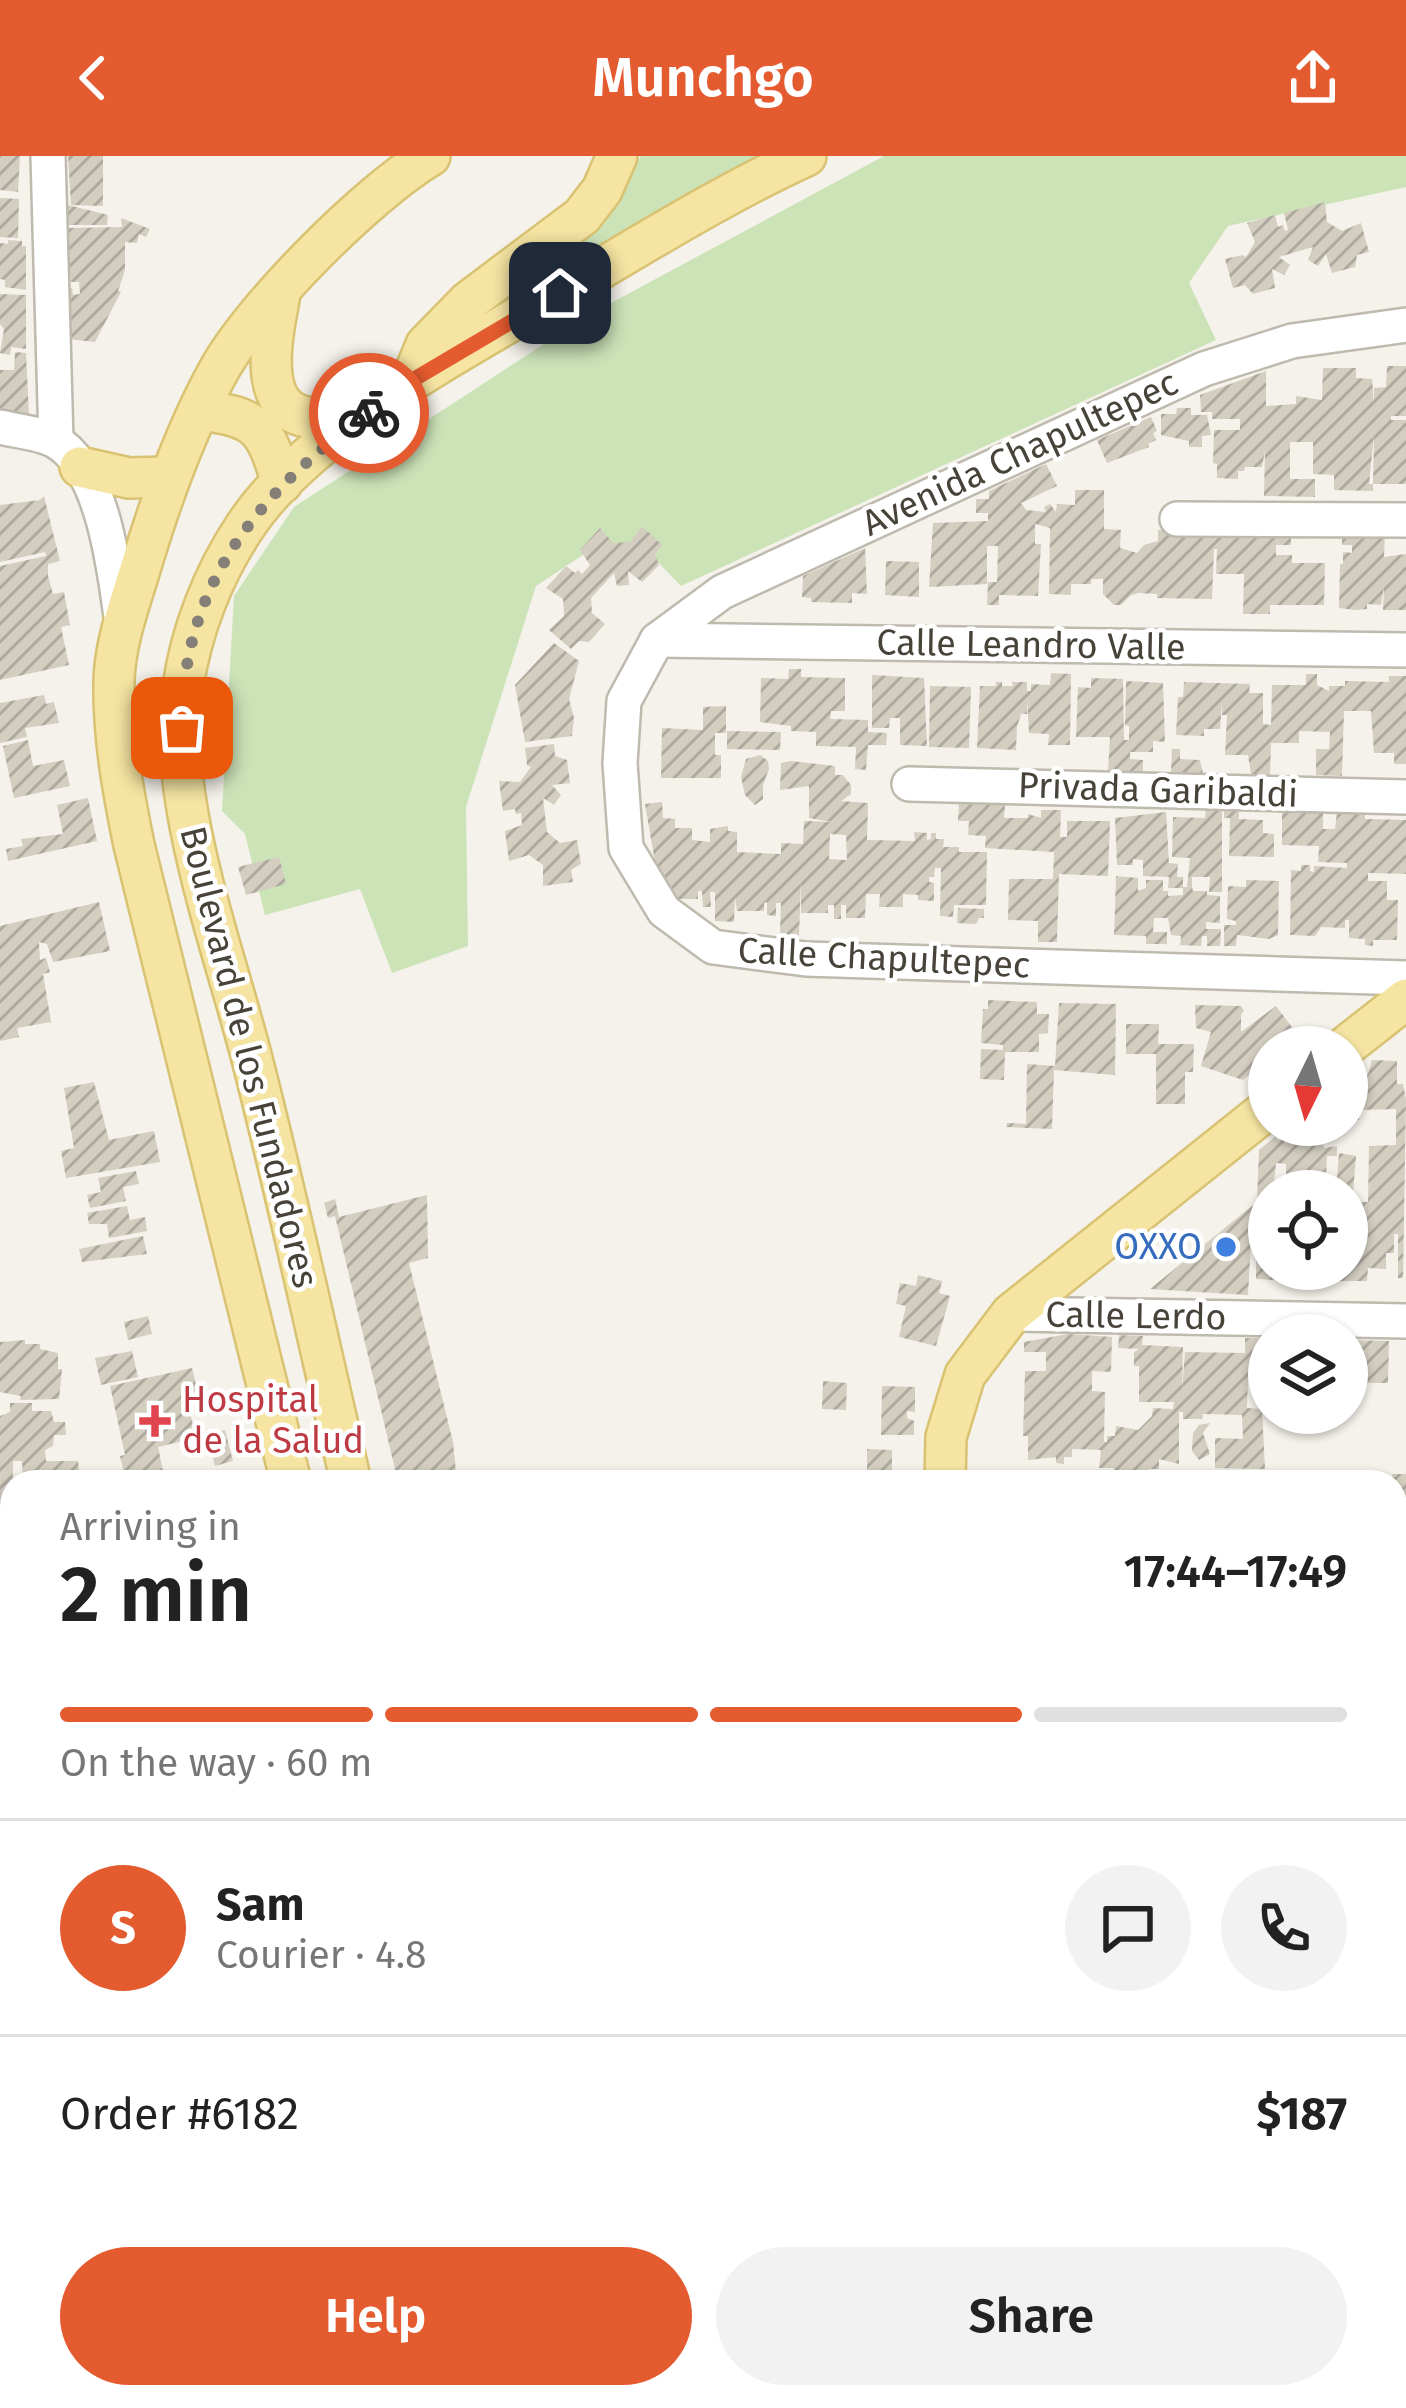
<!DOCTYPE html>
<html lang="en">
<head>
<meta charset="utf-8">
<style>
	:root { --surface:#fff; --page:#f2f2f2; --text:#222; --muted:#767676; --line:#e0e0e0; --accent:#e55b30 }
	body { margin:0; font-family:"Fira Sans",sans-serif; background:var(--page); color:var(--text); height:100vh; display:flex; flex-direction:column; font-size:45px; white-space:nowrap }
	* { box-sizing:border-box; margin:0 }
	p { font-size:39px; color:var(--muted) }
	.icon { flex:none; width:66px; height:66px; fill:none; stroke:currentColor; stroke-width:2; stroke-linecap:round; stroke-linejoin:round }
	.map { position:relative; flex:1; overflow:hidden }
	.details { position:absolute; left:0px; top:1314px; width:1407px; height:939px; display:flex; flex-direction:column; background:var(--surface); border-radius:36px 36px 0 0; box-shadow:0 3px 9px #0004 }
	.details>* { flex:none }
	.needle { width:78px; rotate:185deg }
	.buttons { position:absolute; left:1248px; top:870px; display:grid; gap:24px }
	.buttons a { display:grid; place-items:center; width:120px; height:120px; border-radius:50%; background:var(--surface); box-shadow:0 3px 9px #0004; font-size:60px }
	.pin { position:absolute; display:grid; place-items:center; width:102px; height:102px; color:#fff; margin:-51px; border-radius:24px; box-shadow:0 6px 18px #0006 }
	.courier { position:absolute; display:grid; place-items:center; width:120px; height:120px; margin:-60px; border:9px solid #e55b30; border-radius:50%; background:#fff; color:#222; box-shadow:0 3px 15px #0007 }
	.head em { font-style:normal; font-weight:600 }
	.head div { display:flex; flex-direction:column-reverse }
	.head { display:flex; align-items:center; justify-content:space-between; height:204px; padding:0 60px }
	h1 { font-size:78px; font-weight:600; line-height:90px }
	.bar { display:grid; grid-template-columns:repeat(4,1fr); gap:18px 12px; align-content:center; height:144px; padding:0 60px }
	.bar i { height:15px; border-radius:9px; background:var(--line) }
	.bar .selected { background:var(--accent) }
	.bar p { grid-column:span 4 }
	.line { display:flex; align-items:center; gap:30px; padding:0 60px; border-top:3px solid var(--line) }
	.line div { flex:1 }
	.round { display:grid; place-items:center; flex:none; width:126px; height:126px; border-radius:63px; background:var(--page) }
	.button { display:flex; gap:24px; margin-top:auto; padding:24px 60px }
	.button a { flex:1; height:138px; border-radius:72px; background:var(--accent); color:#fff; font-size:48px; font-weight:600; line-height:138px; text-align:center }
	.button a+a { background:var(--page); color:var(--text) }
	header { display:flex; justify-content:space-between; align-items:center; height:156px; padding:0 60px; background:var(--accent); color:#fff; font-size:54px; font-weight:600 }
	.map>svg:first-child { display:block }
	.grass { fill:#cce3b8 }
	.building { fill:url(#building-hatch); fill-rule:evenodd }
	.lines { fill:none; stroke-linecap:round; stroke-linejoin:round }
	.minor-casing { stroke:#bebaae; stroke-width:38 }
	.major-casing { stroke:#d9c373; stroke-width:44 }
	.minor { stroke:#fff; stroke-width:33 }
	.major { stroke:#f5e4a2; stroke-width:39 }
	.done { stroke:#848077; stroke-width:12; stroke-dasharray:0 21.6 }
	.route { stroke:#e55b30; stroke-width:15 }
	.shop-dot { fill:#3f7fe0; stroke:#fff; stroke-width:4.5 }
	.health-dot { fill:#e0444e; stroke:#fff; stroke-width:4.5 }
	.labels { text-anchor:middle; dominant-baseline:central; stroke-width:9; stroke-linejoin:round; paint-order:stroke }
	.street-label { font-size:36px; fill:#474339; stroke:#fff }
	.shop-label { font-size:36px; fill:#366cbe; stroke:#fff; text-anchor:end }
	.health-label { font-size:36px; fill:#be3a42; stroke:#fff; text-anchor:start }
</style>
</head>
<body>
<header><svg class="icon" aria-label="back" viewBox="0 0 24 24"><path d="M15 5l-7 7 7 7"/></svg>Munchgo<svg class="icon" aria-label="share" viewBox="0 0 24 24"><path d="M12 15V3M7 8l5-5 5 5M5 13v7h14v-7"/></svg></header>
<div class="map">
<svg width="1406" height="2252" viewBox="0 0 1406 2252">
	<defs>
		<pattern id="building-hatch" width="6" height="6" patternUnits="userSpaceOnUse" patternTransform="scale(3)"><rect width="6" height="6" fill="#d4cec1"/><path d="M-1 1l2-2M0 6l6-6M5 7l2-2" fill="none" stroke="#aea99e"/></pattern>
	</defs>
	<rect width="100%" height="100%" fill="#f4f2ea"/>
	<g class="grass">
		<path d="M641,0H773L477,163L579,87L582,60L609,59Z"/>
		<path d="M884,0H1406V31L1228,70L1189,127L1216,184L681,430L650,398L592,393L536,430L466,651L468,790L392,817L360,733L265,759L245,678L222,655L234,440L294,351L587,160Z"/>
	</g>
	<g class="building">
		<path d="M0,0H20L18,36L0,34Z"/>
		<path d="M68,0H103V50L71,49Z"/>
		<path d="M0,42L19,43L18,82L0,81Z"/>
		<path d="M1325,46L1327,66L1342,75L1361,67L1369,96L1357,99L1355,111L1332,117L1326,98L1318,110L1308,104L1313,91L1279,101L1290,109L1284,119L1272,113L1275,132L1253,138L1245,129L1233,132L1225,103L1242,99L1246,101L1255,86L1247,67L1275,59L1278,71L1283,69L1285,75L1288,74L1284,57Z"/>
		<path d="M68,49L108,59L107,69H68Z"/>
		<path d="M121,62L150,73L146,81L139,78L137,87L125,86V114L118,135L121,136L95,186L67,183L68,133L72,132L73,139L80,138L79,126H71L69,116L68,72L122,71Z"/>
		<path d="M8,84L22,85V90H26V134L5,131V124L0,123V87L8,88Z"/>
		<path d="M0,138L26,139V193L11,191L10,199L0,197L4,173L0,168Z"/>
		<path d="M15,196L26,197L29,259L0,258V214H14Z"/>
		<path d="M1387,210H1406V260H1391V264H1406V328H1373L1374,279L1369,328H1373V335L1334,334V319L1313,318V286H1290V323H1315V341L1264,340L1265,295L1262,311H1245L1244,315H1238V323L1217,322V308L1213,307L1214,274H1240V263H1212V256H1201L1200,239L1266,215V250L1296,248V240L1322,244L1323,212H1356V222L1372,223L1374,248V232L1386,231Z"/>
		<path d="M1177,252H1191V259H1207L1211,279L1202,280V291H1189V285L1161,279V258H1176Z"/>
		<path d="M1151,261L1157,275L1153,277L1156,284L1148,288L1149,291L1107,307L1097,284Z"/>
		<path d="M1046,308L1057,330L1021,347L1026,354L1046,356L1044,351L1050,348L1056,356L1057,348L1075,349V334H1104V373L1121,374L1120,392L1137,397L1144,389L1158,385V374L1291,376V389H1276V399H1292V407H1325L1324,449H1270V458H1243L1244,418H1216L1217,393H1214L1212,443L1157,442V438L1139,437L1131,439L1121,449H1114L1103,438V423H1091V428H1071V439L1049,438L1050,372L1035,368V388H1041L1038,440L999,439V449H987L988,426H997L998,390H987V428L929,431L933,367L988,365V357H976V343H989V335Z"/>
		<path d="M44,340L60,405L48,408V420L53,438L64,436L70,469L61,471L69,509L0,524V410L46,400L45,396L0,406V349L40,344Z"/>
		<path d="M642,370L662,389L655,398L659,409L642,426L628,415L629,429L617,430L614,417L591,442L592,457L605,468L589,486L579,485L571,493L549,474L564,460L563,443L546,432L566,410L575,417L578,414L582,418L590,409L580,394L600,372L613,387L630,386Z"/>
		<path d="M1342,377H1385L1384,401L1406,398V454H1383L1384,430L1381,449L1367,448V453L1355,454L1339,452L1340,408H1343V396L1352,397V389H1342Z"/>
		<path d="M865,392L867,438L852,437V447L811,446V442L802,441L803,420Z"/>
		<path d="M886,405L919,406V441L885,439Z"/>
		<path d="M554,487L579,505L569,543L574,562L572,580L525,586L515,529Z"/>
		<path d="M789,513H801V521L845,522V555H831L830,563L868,564V576L887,577L886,589H868L866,614L855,613L856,591L816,590V576L791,575V570L760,566L761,522L788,523Z"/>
		<path d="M1051,517L1071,518L1070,589H1048L1049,578L1029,577L1027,543V558H1021L1017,571L1016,594L977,592L980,530H996V526H1002V530H1013L1012,526H1027V535H1031V528L1050,529Z"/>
		<path d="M1306,518H1317V529L1329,535V530H1345V525L1389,526V520H1406V608H1394V597H1374L1371,555H1344L1342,620L1316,619V593H1329L1330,576L1299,575V587H1271L1270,619L1251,618L1248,599H1225L1227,559H1222V544L1220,573H1204V580L1176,579L1178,541H1183L1184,526L1250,528L1249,537H1263V568L1271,569L1272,529H1306Z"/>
		<path d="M872,519L924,522L927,590L900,589V562H890L889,572H872Z"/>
		<path d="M1091,522L1123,523L1124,584H1129V570L1125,569L1126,525L1163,527L1165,586L1153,585V596H1130V603L1143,604V616L1108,615L1110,581H1076L1078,531L1091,532Z"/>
		<path d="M930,530L971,531L969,592L929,591Z"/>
		<path d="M44,539L46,548L54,546L59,567L25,572L27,581L0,587V547Z"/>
		<path d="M726,550V577H715V599H721V622H661L662,572L703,574V551Z"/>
		<path d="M727,575L781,576L780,594L727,593Z"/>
		<path d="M28,584L33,610L64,604L70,630L14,642L3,590Z"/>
		<path d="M554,588L555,600L567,604L570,627L552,629L561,639L554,649L543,642L547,676L560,687L577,684L581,708L571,714L573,726L543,730V709L529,699L509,705L505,675L522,669L521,657L516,658L515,653L503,655L499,625L520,626L531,611L527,609L525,592Z"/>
		<path d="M1172,593H1180V603L1200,604L1203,617H1171Z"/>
		<path d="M760,599L768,605L769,613L763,629V643L755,649L745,639L741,621L746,603Z"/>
		<path d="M791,605L835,610V619H843L851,629V638L841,645L868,647L867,684L915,685L914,676L927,677V684L931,683V677H936V683H944L943,691H959V696H987L986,749H954L953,761L940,760L941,712H935L934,721H929V726L934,727V745L918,744V739L903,738V751H879L880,738H866L865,762H846V749H841V763H834V749H828V757H801V724L799,780L780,778L781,747H776V760L767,759V746L764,747V755H737L735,741L734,766L715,765V736H710L711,751H703L702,735H698V743H678L655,706L645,648L662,646L663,662L675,663V672H692V684L710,686V673L728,670V675L737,676V696L781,698V687L803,688L804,665L832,666L809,662V630L780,634L781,607ZM830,678L846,679L847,704L829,703Z"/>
		<path d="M88,642L97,685L8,705L6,693L23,690L21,683L63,678L57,649Z"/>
		<path d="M959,648L1005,649L1004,662H1028V658L1041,662V654H1061L1060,681H1067V665H1110L1108,720L1059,718L1057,786H1038V765L1008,764L1009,723H1053L1054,696L985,692L986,680L968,679L969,665H958Z"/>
		<path d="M1206,654H1222V736H1209L1210,721H1192V731L1193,735H1207V739L1220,740V767L1206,766V773H1221L1220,790H1207V780H1202L1201,790L1180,789L1181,780L1171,779L1168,762H1154L1153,776H1167V788H1146V780L1114,779L1116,720L1138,722V735L1146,732V724H1163V735H1168V740L1183,739V732H1168L1169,721L1143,720V704L1133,703V709H1117L1115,662L1166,656L1169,707L1178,708L1177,721H1183V731H1187L1190,702L1172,701L1173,661L1205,662Z"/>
		<path d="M1224,654L1239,655V663L1263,664V677L1274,678V701L1229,700L1230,662H1224Z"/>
		<path d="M1282,655L1323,656V673H1335L1337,656H1365V663L1406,664V718L1368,717V725H1387V744H1398L1397,784H1373V790L1365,789V783L1349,782V764H1345V772L1321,771L1315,780L1290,779L1291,714L1301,715V709H1310V715L1314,716V710L1347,712V707L1318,706L1319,690L1282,689Z"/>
		<path d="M279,701L286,728L246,739L238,711Z"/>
		<path d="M1246,724L1279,725L1278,779L1269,783L1237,779L1236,790H1224V769H1236V765L1227,763L1228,730L1246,731Z"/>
		<path d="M99,746L110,795L53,806L47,788L39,786L40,804L46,802L50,816L43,818L51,866L17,872L19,881L0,885V770Z"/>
		<path d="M958,752L984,753V762H979L976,768L957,767Z"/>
		<path d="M988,844L1037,846V858H1049L1048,877L1039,878V896H1005L1004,924L980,923L981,893L1003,894V889L981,887L983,853H988Z"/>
		<path d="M1059,847L1116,848L1115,919L1054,914L1052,973L1006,971L1007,967L1026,968L1027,908L1055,910Z"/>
		<path d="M1195,849L1241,850L1244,855L1241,858V876L1276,850L1298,879L1284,891H1269V903L1243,924L1201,910L1211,876L1196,872Z"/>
		<path d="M1126,868H1159L1158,888H1194L1193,916H1185V948H1156V898H1126Z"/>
		<path d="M1372,904L1397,905V928H1403L1406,943L1403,1122H1398V1078H1394V1097H1386V1113L1368,1112L1367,1125H1313L1297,1122L1298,1118H1275V1124L1256,1123V1103L1269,1104V1113H1347V1045L1368,1046L1369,990L1396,989V953L1359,954V964L1347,963V924L1357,926L1368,918Z"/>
		<path d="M94,926L109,984L154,975L160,1006L66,1022L61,995L74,992L64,932Z"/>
		<path d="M1294,969H1346V976L1318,975L1324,992L1337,990V1000H1327L1326,1022H1291V1026H1286V1008L1276,1007L1273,1035H1269V1069H1256L1259,994L1276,980L1277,984H1288L1301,976H1294Z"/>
		<path d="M1339,997L1356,1000L1353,1036L1336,1035Z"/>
		<path d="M136,1015L139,1028L123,1031L126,1045L90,1052L87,1039L101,1036L98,1022Z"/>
		<path d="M427,1039L428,1102L409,1107L453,1286L457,1326H398L335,1060L328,1062L324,1047L335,1043L339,1061Z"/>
		<path d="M1253,1049L1248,1139L1150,1133Z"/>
		<path d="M127,1050L130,1064L145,1061L147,1075L109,1082L107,1068H89L87,1057Z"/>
		<path d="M143,1080L147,1098L82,1106L79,1093Z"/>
		<path d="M918,1119L942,1125L939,1137L950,1140L936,1190L899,1181L906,1150L896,1148L900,1127L916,1130Z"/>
		<path d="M148,1160L152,1178L128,1184L124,1166Z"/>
		<path d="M1068,1178L1112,1181L1111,1216L1092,1215V1235L1105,1236L1104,1286H1107V1280H1115L1116,1270L1138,1274L1152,1260L1153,1252L1173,1253L1174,1246H1139V1210H1134V1196L1139,1193L1118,1192L1119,1179L1143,1180L1142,1189L1183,1191L1182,1235L1185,1196L1245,1197V1182H1267L1263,1222H1248L1247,1252L1262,1253L1265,1313L1215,1312V1282L1243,1283L1242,1259L1203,1258L1202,1263H1183V1256H1179V1308L1159,1303V1313H1148V1326H1114V1312H1099L1101,1294L1072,1293V1301H1064V1308L1056,1307V1301L1028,1304V1280H1023L1025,1215H1046V1196H1024V1186Z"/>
		<path d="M25,1184V1188H40V1193L58,1197V1213H62L59,1243L20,1244L21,1240L0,1236V1186Z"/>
		<path d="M1349,1184L1389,1185L1388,1227H1358L1359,1220H1352Z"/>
		<path d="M132,1195L138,1221L101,1229L95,1202Z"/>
		<path d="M192,1212L200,1245L188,1248L196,1282L158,1291L164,1320L189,1314L193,1326H126L120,1300L125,1299L110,1230Z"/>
		<path d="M823,1225L847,1227L846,1254L822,1253Z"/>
		<path d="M882,1230L915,1231V1256L907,1255V1262L914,1265V1279H881Z"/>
		<path d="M10,1247H32V1255H51L54,1266H65L66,1279H54L53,1290L45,1294L46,1305H78L80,1323L78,1326H23L22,1305H13L12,1381L0,1382V1260L10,1256Z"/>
		<path d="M1210,1267L1203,1277L1210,1298L1199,1304L1192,1295L1193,1277L1199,1269Z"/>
		<path d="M225,1274L233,1305L215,1310L207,1278Z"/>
		<path d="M867,1293L892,1294V1320H867Z"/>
		<path d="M1193,1314L1245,1315L1246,1326H1193Z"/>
		<path d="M986,1315H1038V1326H980V1318Z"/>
		<path d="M1392,1318H1406V1382H1395Z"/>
		<path d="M1395,1644H1406V1720L1395,1719Z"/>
		<rect x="0" y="1682" width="12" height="55"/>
		<rect x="0" y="1931" width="12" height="37"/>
		<path d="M12,1996V2038H4L5,2048H0V1997Z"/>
		<path d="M1395,2167H1403V2217H1400L1399,2233H1395Z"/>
		<path d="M392,2241H427L425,2252H391Z"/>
		<path d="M434,2241H476L475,2252H433Z"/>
		<path d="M548,2241H598L599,2247L592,2248V2252H548Z"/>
		<path d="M691,2241L753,2245V2252H690Z"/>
		<path d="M828,2241H882L886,2246L880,2251L874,2245L870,2249L827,2248Z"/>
		<path d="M989,2241H1060L1059,2252H989Z"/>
		<rect x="1094" y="2241" width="66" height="11"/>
		<rect x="1317" y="2241" width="59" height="11"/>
	</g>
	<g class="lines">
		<defs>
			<g id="minor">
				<path d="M48,0L56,285"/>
				<path d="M1406,169L1292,185L1204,213L722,436L657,484L624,545L620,607L626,692L664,755L713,791L806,803L1406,822"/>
				<path d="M0,271C16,275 41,277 55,285C104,312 115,418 122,468"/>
				<path d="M1177,363L1406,364"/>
				<path d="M657,484L1406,494"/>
				<path d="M909,628L1406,641"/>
				<path d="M1011,1158L1406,1165"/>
				<path d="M1395,1494H1406"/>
				<path d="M0,1784H12"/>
				<path d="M1395,1815H1406"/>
				<path d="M0,1983H12"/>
				<path d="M1395,2127H1406"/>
				<path d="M938,2241V2252"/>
				<path d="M1261,2241V2252"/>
			</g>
			<g id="major">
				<path d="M280,138C273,178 252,261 317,262C332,262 349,257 363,254"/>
				<path d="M411,225L426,189L469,145L582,60L602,34L617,0"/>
				<path d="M201,254C260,262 265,272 282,327"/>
				<path d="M80,311L129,322L170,321"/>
				<path d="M1345,891L1406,843"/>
				<path d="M291,1326L134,689C123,635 113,581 114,525C115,486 130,447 141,410C161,343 185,275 219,214C253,152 369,36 430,0"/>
				<path d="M351,1326C318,1185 288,1043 252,903C225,796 165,640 183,531C191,475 213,419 244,372C306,276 463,194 561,136C642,89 721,39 806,0"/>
				<path d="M945,1326L946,1281L965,1219L1011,1158L1269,952"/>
				<path d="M299,2252L300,2241"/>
				<path d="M360,2252L361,2241"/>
				<path d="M653,2252V2241"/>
			</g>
		</defs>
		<use href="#minor" class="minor-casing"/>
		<use href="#major" class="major-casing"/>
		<use href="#minor" class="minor"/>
		<use href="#major" class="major"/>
	</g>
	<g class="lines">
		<path class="done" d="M182,572C181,430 258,336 369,257"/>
		<path class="route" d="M369,257L411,225L560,137"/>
	</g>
	<circle class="shop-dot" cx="1226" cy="1091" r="12"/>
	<path class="health-dot" d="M149 1247h12v12h12v12h-12v12h-12v-12h-12v-12h12z"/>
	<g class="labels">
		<g class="street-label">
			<text transform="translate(1020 297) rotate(-25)">Avenida Chapultepec</text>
			<text transform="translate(1031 489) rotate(1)">Calle Leandro Valle</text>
			<text transform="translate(1158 634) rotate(2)">Privada Garibaldi</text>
			<text transform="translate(884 802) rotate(3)">Calle Chapultepec</text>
			<text transform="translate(249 901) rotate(76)">Boulevard de los Fundadores</text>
			<text transform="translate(1136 1160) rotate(1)">Calle Lerdo</text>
		</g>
		<g class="shop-label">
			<text x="1202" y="1091">OXXO</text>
		</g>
		<g class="health-label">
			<text x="182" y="1244">Hospital<tspan x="182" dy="41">de la Salud</tspan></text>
		</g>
	</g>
</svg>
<div class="buttons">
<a><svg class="needle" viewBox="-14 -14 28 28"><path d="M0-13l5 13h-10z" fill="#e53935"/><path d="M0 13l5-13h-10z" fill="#767676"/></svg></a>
<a><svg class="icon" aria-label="locate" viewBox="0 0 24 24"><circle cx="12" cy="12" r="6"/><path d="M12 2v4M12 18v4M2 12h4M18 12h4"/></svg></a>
<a><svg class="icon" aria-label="layers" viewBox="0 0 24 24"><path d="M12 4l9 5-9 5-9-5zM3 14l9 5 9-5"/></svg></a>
</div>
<div class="pin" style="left:182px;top:572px;background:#ea580c"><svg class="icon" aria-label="bag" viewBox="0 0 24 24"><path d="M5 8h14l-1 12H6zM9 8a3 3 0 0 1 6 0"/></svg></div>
<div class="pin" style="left:560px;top:137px;background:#1f2937"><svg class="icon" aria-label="home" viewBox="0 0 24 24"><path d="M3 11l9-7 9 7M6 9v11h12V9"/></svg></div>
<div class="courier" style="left:369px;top:257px"><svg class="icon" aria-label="bike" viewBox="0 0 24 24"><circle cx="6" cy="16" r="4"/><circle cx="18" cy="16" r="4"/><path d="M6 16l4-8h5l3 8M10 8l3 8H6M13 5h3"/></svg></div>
<section class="details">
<div class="head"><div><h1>2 min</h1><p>Arriving in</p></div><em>17:44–17:49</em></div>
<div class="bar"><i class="selected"></i><i class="selected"></i><i class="selected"></i><i></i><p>On the way · 60 m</p></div>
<div class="line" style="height:216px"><b class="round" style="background:var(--accent);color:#fff">S</b><div><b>Sam</b><p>Courier · 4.8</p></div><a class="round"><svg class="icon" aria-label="chat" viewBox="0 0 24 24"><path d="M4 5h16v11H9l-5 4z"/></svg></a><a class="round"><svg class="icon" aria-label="phone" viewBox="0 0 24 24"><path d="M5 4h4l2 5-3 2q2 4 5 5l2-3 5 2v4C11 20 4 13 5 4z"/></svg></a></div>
<div class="line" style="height:156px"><div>Order #6182</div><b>$187</b></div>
<div class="button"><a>Help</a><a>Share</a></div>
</section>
</div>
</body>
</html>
